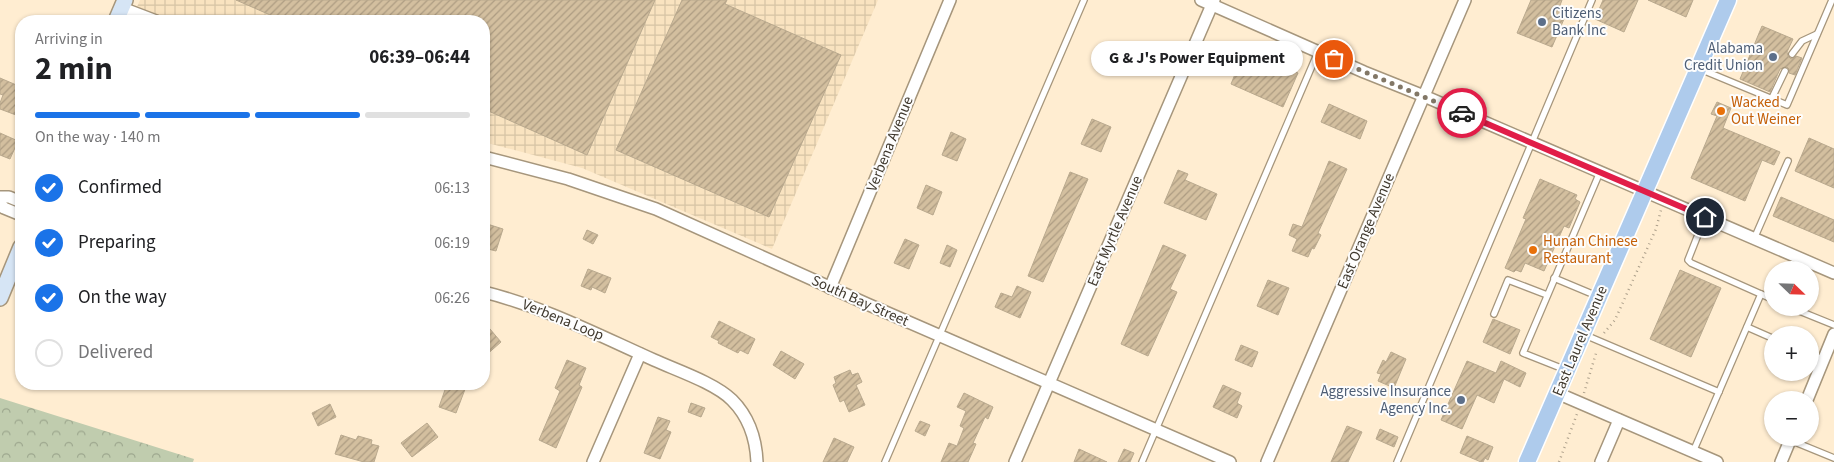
<!DOCTYPE html>
<html lang="en">
<head>
<meta charset="utf-8">
<style>
	:root { --surface:#fff; --page:#f6f6f6; --text:#202124; --muted:#757577; --line:#e0e0e0; --accent:#1a73e8 }
	body { margin:0; font-family:"Source Sans 3",sans-serif; background:var(--page); color:var(--text); height:100vh; display:flex; flex-direction:column; font-size:19px; white-space:nowrap }
	* { box-sizing:border-box; margin:0 }
	p { font-size:16px; color:var(--muted) }
	.icon { flex:none; width:28px; height:28px; fill:none; stroke:currentColor; stroke-width:2; stroke-linecap:round; stroke-linejoin:round }
	.map { position:relative; flex:1; overflow:hidden }
	.panel { position:absolute; left:15px; top:15px; width:475px; height:375px; display:flex; flex-direction:column; background:var(--surface); border-radius:20px; box-shadow:0 1px 4px #0004 }
	.panel>* { flex:none }
	.needle { width:32px; rotate:113deg }
	.buttons { position:absolute; left:1764px; top:261px; display:grid; gap:10px }
	.buttons a { display:grid; place-items:center; width:55px; height:55px; border-radius:50%; background:var(--surface); box-shadow:0 1px 4px #0004; font-size:25px }
	.pin { position:absolute; display:grid; place-items:center; width:42px; height:42px; color:#fff; margin:-21px; border:2px solid #fff; border-radius:50%; box-shadow:0 1px 5px #0007 }
	.courier { position:absolute; display:grid; place-items:center; width:50px; height:50px; margin:-25px; border:4px solid #e11d48; border-radius:50%; background:#fff; color:#222; box-shadow:0 1px 6px #0007 }
	.bubble { position:absolute; height:35px; border-radius:18px; background:var(--surface); box-shadow:0 1px 4px #0004; font-size:16px; font-weight:700; line-height:35px; text-align:center }
	.summary em { font-style:normal; font-weight:700 }
	.summary div { display:flex; flex-direction:column-reverse }
	.summary { display:flex; align-items:center; justify-content:space-between; height:85px; padding:0 20px }
	h1 { font-size:32px; font-weight:700; line-height:38px }
	.bar { display:grid; grid-template-columns:repeat(4,1fr); gap:8px 5px; align-content:center; height:60px; padding:0 20px }
	.bar i { height:6px; border-radius:4px; background:var(--line) }
	.bar .current { background:var(--accent) }
	.bar p { grid-column:span 4 }
	ol { padding:0 20px; list-style:none }
	li { display:flex; align-items:center; gap:15px; height:55px }
	li p { margin-inline-start:auto }
	li .icon { padding:5px; border-radius:50%; background:var(--accent); color:#fff; stroke-width:4 }
	li:last-child { color:var(--muted) }
	li i { width:28px; height:28px; border:2px solid var(--line); border-radius:50% }
	.map>svg:first-child { display:block }
	.industrial { fill:url(#industrial-grid) }
	.forest { fill:url(#forest-crowns) }
	.building { fill:url(#building-hatch); stroke:#b9a98e }
	.lines { fill:none; stroke-linecap:round; stroke-linejoin:round }
	.lane-casing { stroke:#a6967c; stroke-width:8 }
	.street-casing { stroke:#a6967c; stroke-width:14 }
	.secondary-casing { stroke:#a6967c; stroke-width:18 }
	.primary-casing { stroke:#fff; stroke-width:19 }
	.path { stroke:#aea18c; stroke-width:2.5; stroke-dasharray:1 4; stroke-linecap:butt }
	.lane { stroke:#fff; stroke-width:5.5 }
	.street { stroke:#fff; stroke-width:11 }
	.secondary { stroke:#d6e5f5; stroke-width:15 }
	.primary { stroke:#aecbec; stroke-width:16 }
	.done { stroke:#827766; stroke-width:5; stroke-dasharray:0 9 }
	.route { stroke:#e11d48; stroke-width:6 }
	.service-dot { fill:#5c6f8a; stroke:#fdfdfd; stroke-width:2 }
	.food-dot { fill:#e8710a; stroke:#fdfdfd; stroke-width:2 }
	.labels { text-anchor:middle; dominant-baseline:central; stroke-width:4; stroke-linejoin:round; paint-order:stroke }
	.service-label { font-size:15px; fill:#4e5e75; stroke:#fdfdfd; text-anchor:end }
	.food-label { font-size:15px; fill:#c56008; stroke:#fdfdfd; text-anchor:start }
	.street-label { font-size:15px; fill:#3f382d; stroke:#fdfdfd }
</style>
</head>
<body>
<div class="map">
<svg width="1834" height="462" viewBox="0 0 1834 462">
	<defs>
		<pattern id="industrial-grid" width="8" height="8" patternUnits="userSpaceOnUse" patternTransform="scale(1.25)"><rect width="8" height="8" fill="#f9e3c0"/><path d="M0 4h8M4 0v8" fill="none" stroke="#d6c4a5"/></pattern>
		<pattern id="forest-crowns" width="20" height="18" patternUnits="userSpaceOnUse" patternTransform="scale(1.25)"><rect width="20" height="18" fill="#c0ccae"/><path d="M2 6a3 3 0 1 1 6 0M12 15a3 3 0 1 1 6 0" fill="none" stroke="#9da78e"/></pattern>
		<pattern id="building-hatch" width="6" height="6" patternUnits="userSpaceOnUse" patternTransform="scale(1.25)"><rect width="6" height="6" fill="#d3bf9f"/><path d="M-1 1l2-2M0 6l6-6M5 7l2-2" fill="none" stroke="#ad9c82"/></pattern>
	</defs>
	<rect width="100%" height="100%" fill="#ffedd1"/>
	<path class="industrial" d="M140,0H878L772,249L582,168L484,142V21H131Z"/>
	<path class="forest" d="M0,398L194,459L193,462H0Z"/>
	<g class="building">
		<path d="M236,0H655L587,155L484,109V21H284Z"/>
		<path d="M682,0H727L725,4L841,55L769,217L616,150Z"/>
		<path d="M1531,0H1562L1559,8L1567,12L1552,47L1517,33Z"/>
		<path d="M1603,0H1638L1624,32L1595,19Z"/>
		<path d="M1648,0H1693L1686,17Z"/>
		<path d="M1762,26L1793,39L1787,52L1788,56L1791,59L1796,56L1802,58L1795,75L1789,73V69L1787,67L1780,69L1770,92L1740,79Z"/>
		<path d="M1245,50L1298,73L1283,107L1231,84Z"/>
		<path d="M0,78L21,87V115L17,113L16,115L0,109V103L3,95L0,94Z"/>
		<path d="M1717,102L1731,108L1723,128L1780,152L1774,165L1762,160L1745,201L1691,178L1717,116L1711,114Z"/>
		<path d="M1329,104L1367,121L1360,139L1321,122Z"/>
		<path d="M1092,119L1111,127L1101,152L1081,144Z"/>
		<path d="M951,132L966,139L957,161L942,155Z"/>
		<path d="M0,133L18,141L10,159L0,155Z"/>
		<path d="M1809,138L1834,149V188L1795,171Z"/>
		<path d="M1329,161L1347,169L1318,233L1321,235L1314,249L1312,248L1308,257L1292,251L1297,239L1289,235L1293,224L1302,227Z"/>
		<path d="M1178,170L1188,174L1185,180L1217,194L1206,220L1164,203Z"/>
		<path d="M1070,172L1088,179L1043,282L1028,276Z"/>
		<path d="M1540,179L1577,195L1575,199L1580,202L1569,228L1564,226L1544,271L1525,263L1521,272L1516,270L1514,272L1505,268L1526,219L1523,218Z"/>
		<path d="M926,185L942,192L933,215L917,208Z"/>
		<path d="M1781,197L1834,220V242L1773,216Z"/>
		<path d="M484,223L503,229L496,251L484,248Z"/>
		<path d="M587,230L598,235L593,244L583,239Z"/>
		<path d="M905,239L919,245L909,269L894,263Z"/>
		<path d="M947,245L957,250L950,267L940,263Z"/>
		<path d="M1163,245L1186,255L1170,289L1177,292L1148,356L1121,344Z"/>
		<path d="M588,269L611,278L605,293L592,287L591,290L581,286Z"/>
		<path d="M1680,270L1721,288L1691,357L1650,339Z"/>
		<path d="M1268,280L1289,288L1278,315L1257,306Z"/>
		<path d="M1017,286L1031,292L1020,318L995,307L1001,293L1012,297Z"/>
		<path d="M1493,319L1520,330L1510,354L1483,342Z"/>
		<path d="M719,321L755,339L748,354L740,350L738,353L718,343L719,341L711,337Z"/>
		<path d="M484,322L501,342L484,357Z"/>
		<path d="M1241,345L1258,352L1252,367L1235,360Z"/>
		<path d="M781,351L804,364L795,379L773,365Z"/>
		<path d="M1391,352L1406,359L1394,388L1378,381L1381,374L1377,373L1383,360L1386,362Z"/>
		<path d="M567,360L586,368L579,385L582,387L556,448L539,440L560,391L555,388Z"/>
		<path d="M1467,361L1496,373L1501,361L1526,373L1520,387L1504,379L1494,403L1477,395L1462,429L1441,420Z"/>
		<path d="M850,370L852,375L858,373L862,382L856,385L865,405L849,412L844,400L840,402L833,385L836,383L834,377Z"/>
		<path d="M447,384H467L456,413L439,407Z"/>
		<path d="M1223,385L1241,393L1237,403L1242,406L1237,418L1213,407Z"/>
		<path d="M964,393L993,407L988,419L985,417L973,443L976,444L968,462H941L949,443L957,446L964,428L960,426L966,411L957,407Z"/>
		<path d="M691,403L705,408L701,417L688,412Z"/>
		<path d="M330,404L336,417L318,426L312,413Z"/>
		<path d="M658,417L670,421L666,430L671,432L660,459L644,453Z"/>
		<path d="M920,421L930,425L925,436L915,431Z"/>
		<path d="M427,423L438,437L412,457L401,443Z"/>
		<path d="M1347,426L1362,432L1348,462H1331Z"/>
		<path d="M1380,429L1398,437L1394,447L1376,439Z"/>
		<path d="M341,435L356,440L358,436L372,440L371,444L379,446L374,462H364L335,454Z"/>
		<path d="M1467,436L1493,447L1488,460L1485,458L1483,462H1481L1460,453Z"/>
		<path d="M834,438L854,447L847,462H823Z"/>
		<path d="M1079,449L1107,462H1074Z"/>
		<path d="M1124,449L1134,453L1130,462H1118Z"/>
	</g>
	<g class="lines">
		<defs>
			<g id="lane">
				<path d="M1792,54L1802,41L1817,34"/>
				<path d="M1700,69L1787,105L1832,0"/>
				<path d="M1772,98L1785,71"/>
				<path d="M1705,217L1688,260L1691,263L1772,299"/>
				<path d="M1754,239L1788,161"/>
				<path d="M1554,278L1597,296"/>
				<path d="M1792,308L1834,325"/>
				<path d="M1494,314L1508,280L1547,295"/>
				<path d="M1747,327L1772,338"/>
				<path d="M1585,335L1719,392"/>
				<path d="M1810,354L1823,359"/>
				<path d="M1566,370L1523,353L1600,172"/>
				<path d="M1790,440L1834,458"/>
				<path d="M1693,452L1761,294"/>
				<path d="M885,462L1084,0"/>
				<path d="M1142,462L1318,52"/>
				<path d="M1397,462L1592,0"/>
			</g>
			<g id="street">
				<path d="M1201,0L1364,72L1424,96L1834,273"/>
				<path d="M122,8L156,21"/>
				<path d="M484,157L568,179L656,209L867,304L1230,462"/>
				<path d="M0,197H9L21,202"/>
				<path d="M0,204L4,208L21,215"/>
				<path d="M830,288L950,0"/>
				<path d="M484,292C544,307 598,335 654,360C676,370 715,383 732,400C749,417 756,439 757,462"/>
				<path d="M1557,393L1717,462"/>
				<path d="M1807,400L1834,334"/>
				<path d="M593,462L640,354"/>
				<path d="M1015,462L1214,0"/>
				<path d="M1267,462L1465,0"/>
				<path d="M1601,462L1619,420"/>
				<path d="M1781,462L1791,438"/>
			</g>
			<g id="secondary">
				<path d="M116,21L125,0"/>
				<path d="M0,298L21,247"/>
			</g>
			<path id="primary" d="M1527,462L1728,0"/>
		</defs>
		<use href="#lane" class="lane-casing"/>
		<use href="#street" class="street-casing"/>
		<use href="#secondary" class="secondary-casing"/>
		<use href="#primary" class="primary-casing"/>
		<g class="path">
			<path d="M1604,333L1615,320L1656,229L1661,210"/>
			<path d="M1584,393L1597,350"/>
			<path d="M1559,462L1577,414"/>
		</g>
		<use href="#lane" class="lane"/>
		<use href="#street" class="street"/>
		<use href="#secondary" class="secondary"/>
		<use href="#primary" class="primary"/>
	</g>
	<g class="lines">
		<path class="done" d="M1334,59L1462,113"/>
		<path class="route" d="M1462,113L1590,168L1705,217"/>
	</g>
	<g class="service-dot">
		<circle cx="1542" cy="22" r="5"/>
		<circle cx="1773" cy="57" r="5"/>
		<circle cx="1461" cy="400" r="5"/>
	</g>
	<g class="food-dot">
		<circle cx="1721" cy="111" r="5"/>
		<circle cx="1533" cy="250" r="5"/>
	</g>
	<g class="labels">
		<g class="service-label">
			<text x="1552" y="13" text-anchor="start">Citizens<tspan x="1552" dy="17">Bank Inc</tspan></text>
			<text x="1763" y="48">Alabama<tspan x="1763" dy="17">Credit Union</tspan></text>
			<text x="1451" y="391">Aggressive Insurance<tspan x="1451" dy="17">Agency Inc.</tspan></text>
		</g>
		<g class="food-label">
			<text x="1731" y="102">Wacked<tspan x="1731" dy="17">Out Weiner</tspan></text>
			<text x="1543" y="241">Hunan Chinese<tspan x="1543" dy="17">Restaurant</tspan></text>
		</g>
		<g class="street-label">
			<text transform="translate(890 144) rotate(-68)">Verbena Avenue</text>
			<text transform="translate(1115 231) rotate(-67)">East Myrtle Avenue</text>
			<text transform="translate(1366 231) rotate(-67)">East Orange Avenue</text>
			<text transform="translate(860 301) rotate(24)">South Bay Street</text>
			<text transform="translate(563 320) rotate(22)">Verbena Loop</text>
			<text transform="translate(1580 341) rotate(-67)">East Laurel Avenue</text>
		</g>
	</g>
</svg>
<div class="buttons">
<a><svg class="needle" viewBox="-14 -14 28 28"><path d="M0-13l5 13h-10z" fill="#e53935"/><path d="M0 13l5-13h-10z" fill="#757577"/></svg></a>
<a>+</a>
<a>−</a>
</div>
<div class="pin" style="left:1334px;top:59px;background:#ea580c"><svg class="icon" aria-label="bag" viewBox="0 0 24 24"><path d="M5 8h14l-1 12H6zM9 8a3 3 0 0 1 6 0"/></svg></div>
<div class="pin" style="left:1705px;top:217px;background:#1f2937"><svg class="icon" aria-label="home" viewBox="0 0 24 24"><path d="M3 11l9-7 9 7M6 9v11h12V9"/></svg></div>
<div class="courier" style="left:1462px;top:113px"><svg class="icon" aria-label="car" viewBox="0 0 24 24"><path d="M5 17H2v-5l4-1 3-4h7l3 4 3 1v5h-3M9 17h6M6 11h13"/><circle cx="7" cy="17" r="2"/><circle cx="17" cy="17" r="2"/></svg></div>
<div class="bubble" style="left:1091px;top:41px;width:212px">G &amp; J's Power Equipment</div>
<section class="panel">
<div class="summary"><div><h1>2 min</h1><p>Arriving in</p></div><em>06:39–06:44</em></div>
<div class="bar"><i class="current"></i><i class="current"></i><i class="current"></i><i></i><p>On the way · 140 m</p></div>
<ol>
<li><svg class="icon" aria-label="check" viewBox="0 0 24 24"><path d="M5 12l5 5 9-10"/></svg>Confirmed<p>06:13</p></li>
<li><svg class="icon" aria-label="check" viewBox="0 0 24 24"><path d="M5 12l5 5 9-10"/></svg>Preparing<p>06:19</p></li>
<li><svg class="icon" aria-label="check" viewBox="0 0 24 24"><path d="M5 12l5 5 9-10"/></svg>On the way<p>06:26</p></li>
<li><i></i>Delivered</li>
</ol>
</section>
</div>
</body>
</html>
